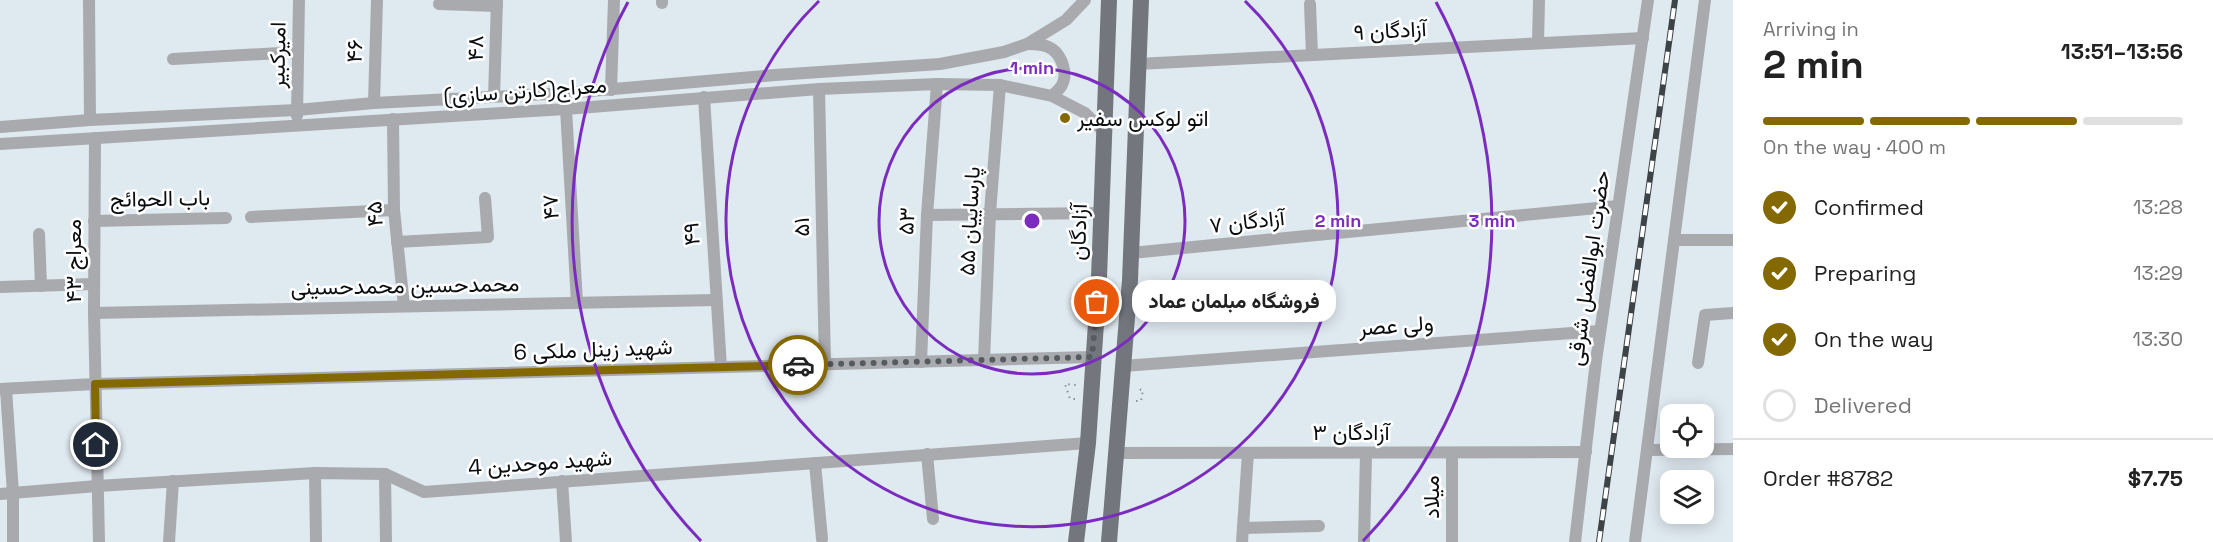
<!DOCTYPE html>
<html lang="en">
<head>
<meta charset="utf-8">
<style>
	:root { --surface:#fff; --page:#f2f2f2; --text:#222; --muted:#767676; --line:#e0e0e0; --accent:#846903 }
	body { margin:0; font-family:"Space Grotesk",Vazirmatn,sans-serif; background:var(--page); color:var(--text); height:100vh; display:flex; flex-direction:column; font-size:22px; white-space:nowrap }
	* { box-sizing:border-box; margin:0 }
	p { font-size:20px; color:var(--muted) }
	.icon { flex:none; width:33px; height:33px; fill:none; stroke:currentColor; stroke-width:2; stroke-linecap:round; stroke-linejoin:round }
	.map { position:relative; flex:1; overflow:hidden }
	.details { display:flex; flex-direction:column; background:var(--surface); width:480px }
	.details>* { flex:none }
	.controls { position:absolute; left:1660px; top:404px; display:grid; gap:12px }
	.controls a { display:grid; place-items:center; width:54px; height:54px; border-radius:12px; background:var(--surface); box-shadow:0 3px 15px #0003; font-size:30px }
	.pin { position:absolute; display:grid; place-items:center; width:51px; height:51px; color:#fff; margin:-26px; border:3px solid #fff; border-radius:50%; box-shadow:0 2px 6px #0007 }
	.courier { position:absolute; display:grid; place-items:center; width:60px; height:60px; margin:-30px; border:4px solid #846903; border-radius:50%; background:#fff; color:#222; box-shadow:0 2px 8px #0007 }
	.bubble { position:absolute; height:42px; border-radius:18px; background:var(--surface); box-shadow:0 3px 15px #0003; font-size:20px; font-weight:800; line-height:42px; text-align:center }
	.head em { font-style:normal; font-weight:800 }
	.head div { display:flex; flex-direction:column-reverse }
	.head { display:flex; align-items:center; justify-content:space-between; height:102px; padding:0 30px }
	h1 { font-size:39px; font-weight:800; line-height:45px }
	.bar { display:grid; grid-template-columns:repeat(4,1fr); gap:9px 6px; align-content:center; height:72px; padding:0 30px }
	.bar i { height:8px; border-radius:4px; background:var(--line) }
	.bar .on { background:var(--accent) }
	.bar p { grid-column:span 4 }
	.line { display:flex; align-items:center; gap:15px; padding:0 30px; border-top:2px solid var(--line) }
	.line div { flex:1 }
	ol { padding:0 30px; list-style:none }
	li { display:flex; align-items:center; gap:18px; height:66px }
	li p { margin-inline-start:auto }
	li .icon { padding:6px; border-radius:50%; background:var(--accent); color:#fff; stroke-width:4 }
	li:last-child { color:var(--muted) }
	li i { width:33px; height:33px; border:3px solid var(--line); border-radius:50% }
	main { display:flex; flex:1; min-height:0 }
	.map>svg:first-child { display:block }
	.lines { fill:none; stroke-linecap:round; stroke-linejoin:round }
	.path { stroke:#899096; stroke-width:2; stroke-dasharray:1.5 4.5; stroke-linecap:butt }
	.minor { stroke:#a8aaae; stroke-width:12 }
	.major { stroke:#73767d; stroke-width:16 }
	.rail-casing { stroke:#3e4347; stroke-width:6 }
	.rail { stroke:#fff; stroke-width:4; stroke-dasharray:11; stroke-linecap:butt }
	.done { stroke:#555b5f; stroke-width:6; stroke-dasharray:0 10.8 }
	.route { stroke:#846903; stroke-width:8 }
	.ring { fill:none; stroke:#7b2cbf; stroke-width:3 }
	.poi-dot { fill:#846903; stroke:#fff; stroke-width:2 }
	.labels { text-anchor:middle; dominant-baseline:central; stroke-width:5; stroke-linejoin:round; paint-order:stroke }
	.street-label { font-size:22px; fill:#0b0e11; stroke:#fff }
	.poi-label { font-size:22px; fill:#0b0e11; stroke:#fff; text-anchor:start }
	.centre { fill:#7b2cbf; stroke:#fff; stroke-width:3 }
	.ring-label { font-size:18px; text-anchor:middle; font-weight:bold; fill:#7b2cbf; stroke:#fff; stroke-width:5; stroke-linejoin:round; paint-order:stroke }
</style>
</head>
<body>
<main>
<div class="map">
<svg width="1733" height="542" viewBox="0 0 1733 542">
	<rect width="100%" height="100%" fill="#dfe9f0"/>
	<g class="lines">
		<g class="path">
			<path d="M1075,399H1070L1065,384L1077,385"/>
			<path d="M1136,401H1141L1143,390L1136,389"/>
		</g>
		<g class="minor">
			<path d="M89,0L90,120"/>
			<path d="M662,3V0"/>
			<path d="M439,4L497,6"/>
			<path d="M1310,4L1312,55"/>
			<path d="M1538,43L1539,0"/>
			<path d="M1028,44C1036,44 1045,44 1052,49C1062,56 1068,74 1062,85C1060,89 1055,93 1052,96"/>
			<path d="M173,59L298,52"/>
			<path d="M1138,64L1643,38"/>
			<path d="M819,89L825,364"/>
			<path d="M611,90L614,0"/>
			<path d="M494,97L497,0"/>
			<path d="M704,97L721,367"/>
			<path d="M374,103L377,0"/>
			<path d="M566,109L577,303"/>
			<path d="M297,116L299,0"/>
			<path d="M393,119L394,210L404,306"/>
			<path d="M0,127L90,120L297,110L374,103L567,93L775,75L940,64L1004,52L1027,44L1066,20L1085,0"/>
			<path d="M95,138L94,313L99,542"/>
			<path d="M0,144L566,109L819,89L937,84L1000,85L1052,96L1085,113L1105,133"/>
			<path d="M927,215L1101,213"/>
			<path d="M251,217L394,210"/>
			<path d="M94,221L226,218"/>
			<path d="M39,234L41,286"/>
			<path d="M1674,240H1733"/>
			<path d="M397,242L488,237L485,198"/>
			<path d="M1131,253L1618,206"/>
			<path d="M0,287L94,284"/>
			<path d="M94,313L716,300"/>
			<path d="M984,360L990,213L1000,85"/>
			<path d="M921,362L927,215L937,84"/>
			<path d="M1698,363L1705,315L1733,313"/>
			<path d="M1123,366L1600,331"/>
			<path d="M0,389L95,384L1092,357"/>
			<path d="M6,389L13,493V542"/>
			<path d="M1647,450L1733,449"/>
			<path d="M1117,453L1586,452"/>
			<path d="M1452,453V542"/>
			<path d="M927,454L933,519"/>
			<path d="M815,463L822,539"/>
			<path d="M315,473L316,542"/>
			<path d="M385,474L386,542"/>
			<path d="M562,481L566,542"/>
			<path d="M0,494L97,486L315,473L385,474L424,492L1088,443"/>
			<path d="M1243,528L1319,526"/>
			<path d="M169,542L173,481"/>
			<path d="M1242,542L1248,453"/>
			<path d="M1364,542L1366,453"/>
			<path d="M1575,542L1596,361L1648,0"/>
			<path d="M1635,542L1705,0"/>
		</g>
		<g class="major">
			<path d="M1076,542L1088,443L1099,278L1109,0"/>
			<path d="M1109,542L1130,280L1141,0"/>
		</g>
		<defs>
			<path id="rail" d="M1599,542L1675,0"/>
		</defs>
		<use href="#rail" class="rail-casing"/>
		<use href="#rail" class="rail"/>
	</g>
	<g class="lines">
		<path class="done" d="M798,365L1092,357L1097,302"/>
		<path class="route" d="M96,445L95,384L798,365"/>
	</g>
	<g class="ring">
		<circle cx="1032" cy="221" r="153"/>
		<path d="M1245 1A306 306 0 1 1 819 1"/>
		<path d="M701 541A460 460 0 0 1 628 2M1436 2A460 460 0 0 1 1363 541"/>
	</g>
	<circle class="poi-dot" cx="1065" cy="118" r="6"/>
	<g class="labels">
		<g class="street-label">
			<text transform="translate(1390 30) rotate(-3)">۹ آزادگان</text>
			<text transform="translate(475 48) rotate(-89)">۴۸</text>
			<text transform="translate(354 51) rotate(-88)">۴۶</text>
			<text transform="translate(277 55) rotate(-89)">امیرکبیر</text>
			<text transform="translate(525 90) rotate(-4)">معراج(کارتن سازی)</text>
			<text transform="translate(160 198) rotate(-1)">باب الحوائج</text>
			<text transform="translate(550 207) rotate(-93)">۴۷</text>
			<text transform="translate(374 214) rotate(-93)">۴۵</text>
			<text transform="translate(906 221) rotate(-87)">۵۳</text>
			<text transform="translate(969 221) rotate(-87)">پارساییان ۵۵</text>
			<text transform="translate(1247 221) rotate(-6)">۷ آزادگان</text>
			<text transform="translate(801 227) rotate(-91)">۵۱</text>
			<text transform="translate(1078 232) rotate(-88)">آزادگان</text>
			<text transform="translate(691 234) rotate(-94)">۴۹</text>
			<text transform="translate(73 261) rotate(-90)">معراج ۴۳</text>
			<text transform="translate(1588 268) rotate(-82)">حضرت ابوالفضل شرقی</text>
			<text transform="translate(405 285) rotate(-1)">محمدحسین محمدحسینی</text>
			<text transform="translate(1396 325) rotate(-4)">ولی عصر</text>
			<text transform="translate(593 349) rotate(-2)">6 شهید زینل ملکی</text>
			<text x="1351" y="432">۳ آزادگان</text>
			<text transform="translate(540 462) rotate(-4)">4 شهید موحدین</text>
			<text transform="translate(1431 497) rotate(-90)">میلاد</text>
		</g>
		<g class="poi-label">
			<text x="1077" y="118">اتو لوکس سفیر</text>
		</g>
	</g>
	<circle cx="1032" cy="221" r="9" class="centre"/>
	<g class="ring-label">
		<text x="1032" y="74">1 min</text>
		<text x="1338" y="227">2 min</text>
		<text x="1492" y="227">3 min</text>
	</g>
</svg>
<div class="controls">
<a><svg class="icon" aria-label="locate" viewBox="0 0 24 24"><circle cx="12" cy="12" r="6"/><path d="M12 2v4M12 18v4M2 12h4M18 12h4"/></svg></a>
<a><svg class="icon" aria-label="layers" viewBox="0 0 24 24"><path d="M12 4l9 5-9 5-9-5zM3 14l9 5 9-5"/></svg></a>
</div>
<div class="pin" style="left:1097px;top:302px;background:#ea580c"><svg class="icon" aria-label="bag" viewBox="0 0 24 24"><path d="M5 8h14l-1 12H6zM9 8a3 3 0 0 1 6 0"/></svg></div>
<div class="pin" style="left:96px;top:445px;background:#1f2937"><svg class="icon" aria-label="home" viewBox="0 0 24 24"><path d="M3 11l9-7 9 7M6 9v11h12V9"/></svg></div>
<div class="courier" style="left:798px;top:365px"><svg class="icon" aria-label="car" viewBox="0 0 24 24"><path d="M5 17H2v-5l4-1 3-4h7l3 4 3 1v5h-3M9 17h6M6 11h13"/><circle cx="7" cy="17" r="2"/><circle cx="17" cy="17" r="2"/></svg></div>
<div class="bubble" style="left:1132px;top:280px;width:204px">فروشگاه مبلمان عماد</div>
</div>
<section class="details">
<div class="head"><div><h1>2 min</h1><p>Arriving in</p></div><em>13:51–13:56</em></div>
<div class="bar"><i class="on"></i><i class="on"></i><i class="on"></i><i></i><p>On the way · 400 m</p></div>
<ol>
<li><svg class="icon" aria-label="check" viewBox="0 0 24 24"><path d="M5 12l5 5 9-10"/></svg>Confirmed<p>13:28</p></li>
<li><svg class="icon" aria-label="check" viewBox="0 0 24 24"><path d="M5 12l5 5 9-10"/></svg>Preparing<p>13:29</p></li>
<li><svg class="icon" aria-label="check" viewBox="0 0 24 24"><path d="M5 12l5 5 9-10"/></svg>On the way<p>13:30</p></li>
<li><i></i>Delivered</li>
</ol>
<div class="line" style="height:78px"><div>Order #8782</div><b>$7.75</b></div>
</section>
</main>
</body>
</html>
